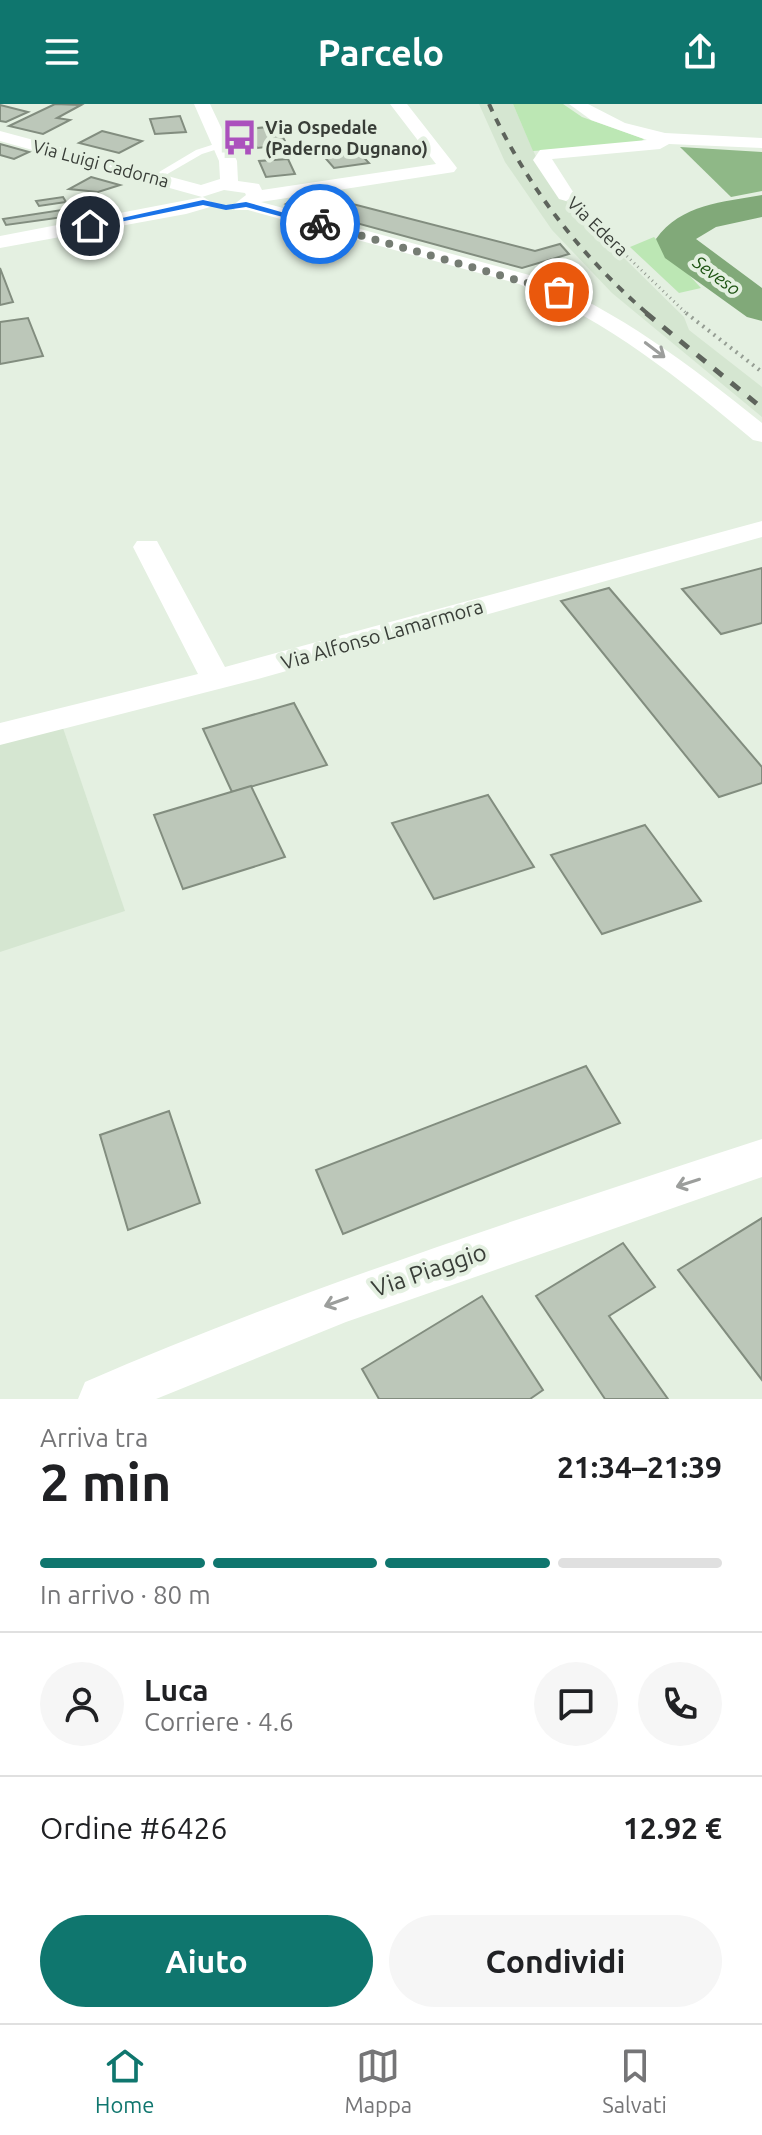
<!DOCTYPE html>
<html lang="it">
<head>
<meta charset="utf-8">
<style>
	:root { --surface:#fff; --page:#f6f6f6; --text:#202124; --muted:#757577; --line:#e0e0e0; --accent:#0f766e }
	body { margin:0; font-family:Ubuntu,sans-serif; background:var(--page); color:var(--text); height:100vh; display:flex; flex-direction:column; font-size:30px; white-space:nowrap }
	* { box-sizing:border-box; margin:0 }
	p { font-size:26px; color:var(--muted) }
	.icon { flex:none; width:44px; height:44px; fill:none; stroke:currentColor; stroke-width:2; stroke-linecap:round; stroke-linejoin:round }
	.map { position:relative; height:1295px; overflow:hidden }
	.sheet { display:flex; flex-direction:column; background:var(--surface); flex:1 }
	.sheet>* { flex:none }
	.pin { position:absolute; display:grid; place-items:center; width:68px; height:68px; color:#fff; margin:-34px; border:4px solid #fff; border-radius:50%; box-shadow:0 2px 8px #0007 }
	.courier { position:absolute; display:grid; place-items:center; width:80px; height:80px; margin:-40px; border:6px solid #1a73e8; border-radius:50%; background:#fff; color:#222; box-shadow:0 2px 10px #0007 }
	.head em { font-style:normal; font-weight:700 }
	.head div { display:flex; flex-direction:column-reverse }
	.head { display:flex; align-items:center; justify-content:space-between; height:136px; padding:0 40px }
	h1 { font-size:52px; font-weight:700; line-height:60px }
	.bar { display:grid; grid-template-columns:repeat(4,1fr); gap:12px 8px; align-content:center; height:96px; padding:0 40px }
	.bar i { height:10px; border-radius:6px; background:var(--line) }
	.bar .selected { background:var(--accent) }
	.bar p { grid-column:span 4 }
	.line { display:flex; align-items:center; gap:20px; padding:0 40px; border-top:2px solid var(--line) }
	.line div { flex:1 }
	.round { display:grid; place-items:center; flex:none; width:84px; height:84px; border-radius:42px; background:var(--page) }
	.primary-button { display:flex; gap:16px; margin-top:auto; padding:16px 40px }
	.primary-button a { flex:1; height:92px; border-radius:48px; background:var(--accent); color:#fff; font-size:32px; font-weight:700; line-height:92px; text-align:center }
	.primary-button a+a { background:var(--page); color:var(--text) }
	header { display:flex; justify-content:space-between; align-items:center; height:104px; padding:0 40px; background:var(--accent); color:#fff; font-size:36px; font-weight:700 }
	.dock { display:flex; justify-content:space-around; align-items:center; height:112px; border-top:2px solid var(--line); background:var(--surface); font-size:22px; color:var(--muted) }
	.dock a { display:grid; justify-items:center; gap:4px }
	.dock .selected { color:var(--accent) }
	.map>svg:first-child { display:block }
	.built { fill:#d5e6d1 }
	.green { fill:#bce7b4 }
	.forest { fill:#8fb887 }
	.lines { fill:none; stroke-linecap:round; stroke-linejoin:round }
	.river { fill:#81a979; fill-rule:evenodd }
	.building { fill:#bcc7b9; stroke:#828d7f; stroke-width:2 }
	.path-far1 { stroke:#959d93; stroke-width:3; stroke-dasharray:1 4; stroke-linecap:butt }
	.path { stroke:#959d93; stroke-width:4; stroke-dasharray:2 5; stroke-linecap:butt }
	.service { fill:#fff; fill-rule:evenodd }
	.minor { fill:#fff; fill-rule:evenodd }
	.rail-far1 { stroke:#5e645c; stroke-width:4; stroke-dasharray:8 8; stroke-linecap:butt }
	.rail { stroke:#5e645c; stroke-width:5; stroke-dasharray:11 11; stroke-linecap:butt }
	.tree { fill:#7a9d73 }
	.oneway { stroke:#9c9e9c }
	.route { fill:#1a73e8 }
	.done { stroke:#757c73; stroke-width:8; stroke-dasharray:0 14.4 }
	.labels { text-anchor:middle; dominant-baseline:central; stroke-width:8; stroke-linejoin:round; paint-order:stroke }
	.far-poi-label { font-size:18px; font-weight:bold; fill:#393e38; stroke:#e4f0e1; text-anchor:start }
	.far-street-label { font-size:18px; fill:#393e38; stroke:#e4f0e1 }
	.far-water-label { font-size:18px; font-style:italic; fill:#1e5413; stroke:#e4f0e1 }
	.street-label { font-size:20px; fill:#393e38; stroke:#e4f0e1 }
	.near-street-label { font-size:24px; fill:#393e38; stroke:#e4f0e1 }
</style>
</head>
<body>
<header><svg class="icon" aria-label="menu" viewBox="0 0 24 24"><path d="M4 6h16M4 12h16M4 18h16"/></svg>Parcelo<svg class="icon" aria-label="share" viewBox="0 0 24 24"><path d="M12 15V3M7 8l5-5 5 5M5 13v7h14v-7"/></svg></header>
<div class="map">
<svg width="762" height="1295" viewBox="0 0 762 1295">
	<rect width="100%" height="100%" fill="#e4f0e1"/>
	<g class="built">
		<path d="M479,0H513L540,62L561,92L684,213L689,226L762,283V313L612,189L552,126L505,58Z"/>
		<path d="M62,621L125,807L0,848V637Z"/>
	</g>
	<g class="green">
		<path d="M513,0H563L582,13L644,35L640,39L533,47Z"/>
		<path d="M654,133L701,184L679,189L630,143Z"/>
	</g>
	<path class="forest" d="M680,43L762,48V87L731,93Z"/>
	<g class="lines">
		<path class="river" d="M762,91V113L716,123L696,135L762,184V217L747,213L665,154L656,135C681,100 723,98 762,91Z"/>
	</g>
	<g class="building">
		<path d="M55,0L81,1L57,14L70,16L43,30L9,22Z"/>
		<path d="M0,1L28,8L6,18L0,17Z"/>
		<path d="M180,12L186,28L155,30L150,15Z"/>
		<path d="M277,22L287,41L257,44L248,25Z"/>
		<path d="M102,27L142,37L119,49L79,39Z"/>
		<path d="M0,40L29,48L14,55L0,51Z"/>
		<path d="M356,45L369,59L334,64L321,49Z"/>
		<path d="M288,55L295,70L266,73L259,57Z"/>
		<path d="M91,73L120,81L98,88L69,85Z"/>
		<path d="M306,88L535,147L560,140L569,150L522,164L286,100Z"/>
		<path d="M63,93L66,98L39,102L36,97Z"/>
		<path d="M68,105L71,112L6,121L3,115Z"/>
		<path d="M0,164L13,198L0,201Z"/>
		<path d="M28,214L43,252L0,260V218Z"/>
		<path d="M762,464V519L721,530L682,485Z"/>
		<path d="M609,484L762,663V679L719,693L561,497Z"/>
		<path d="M294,599L327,661L232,688L203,625Z"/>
		<path d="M251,682L285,753L183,785L154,711Z"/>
		<path d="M488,691L534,763L434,795L392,719Z"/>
		<path d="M645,721L701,797L602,830L551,751Z"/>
		<path d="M586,962L620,1019L343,1130L316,1066Z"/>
		<path d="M169,1007L200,1099L128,1126L100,1031Z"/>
		<path d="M762,1114V1276L678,1166Z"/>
		<path d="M623,1139L655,1183L609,1212L668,1295H605L536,1192Z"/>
		<path d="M482,1192L543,1286L530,1295H379L362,1265Z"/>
	</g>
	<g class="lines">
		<path class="path-far1" d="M580,107L688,211"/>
		<path class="path" d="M686,209L762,268"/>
		<path class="service" d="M221,38L224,39V43L202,50L157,76L149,74L196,46Z"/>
		<g class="minor">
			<path d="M194,0H210L237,57L238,77L259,80L262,86L436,60L390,0H407L454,60L457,64L454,68L261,98L533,172C619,207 690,261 762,319V338L753,336C680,275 608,217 519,180L248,106H235L232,102L246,91L245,89L224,86L202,93L0,37V27L201,81L220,75L219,57Z"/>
			<path d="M569,0H588L625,19L665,29L762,34V44L669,40L660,45L552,55L575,91L566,97L559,95L533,56L540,46L647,36L591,16Z"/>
			<path d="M203,93L213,99L210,103L186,110L0,144V132Z"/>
			<path d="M762,417V433L258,575L0,641V619L198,570L133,443L137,437H157L225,563Z"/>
			<path d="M762,1035V1073L346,1218L156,1295H78L85,1278C306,1182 534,1110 762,1035Z"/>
		</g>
		<path class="rail-far1" d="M489,0C527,83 580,151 649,211"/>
		<path class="rail" d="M646,209L762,304"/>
	</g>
	<circle class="tree" cx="313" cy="133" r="7"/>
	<defs><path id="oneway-shaft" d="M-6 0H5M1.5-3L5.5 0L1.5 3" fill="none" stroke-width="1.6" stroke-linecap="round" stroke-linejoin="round" transform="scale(2)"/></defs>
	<g class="oneway">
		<use href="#oneway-shaft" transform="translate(655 246) rotate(37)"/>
		<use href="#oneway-shaft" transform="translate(688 1079) rotate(162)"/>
		<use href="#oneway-shaft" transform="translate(336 1198) rotate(160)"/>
	</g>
	<path class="route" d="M203,96L226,101L246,98L323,120L320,123L246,103L226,106L203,101L90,124L86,122Z"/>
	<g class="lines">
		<path class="done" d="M320,120L559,188"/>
	</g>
	<defs>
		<symbol id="bus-bare" viewBox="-9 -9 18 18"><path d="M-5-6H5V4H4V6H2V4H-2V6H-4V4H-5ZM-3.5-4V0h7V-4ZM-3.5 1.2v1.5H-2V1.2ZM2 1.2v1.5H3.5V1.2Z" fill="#ab51bd" stroke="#e4f0e1" stroke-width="2.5" paint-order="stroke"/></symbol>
	</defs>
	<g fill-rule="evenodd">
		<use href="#bus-bare" x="214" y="8" width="51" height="51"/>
	</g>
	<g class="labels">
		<g class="far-poi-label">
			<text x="265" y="23">Via Ospedale<tspan x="265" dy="21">(Paderno Dugnano)</tspan></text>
		</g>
		<g class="far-street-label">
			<text transform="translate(101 59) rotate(15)">Via Luigi Cadorna</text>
			<text transform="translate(598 122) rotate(44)">Via Edera</text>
		</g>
		<g class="far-water-label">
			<text transform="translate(717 171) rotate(36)">Seveso</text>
		</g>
		<g class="street-label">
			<text transform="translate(382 530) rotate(-16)">Via Alfonso Lamarmora</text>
		</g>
		<g class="near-street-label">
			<text transform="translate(429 1166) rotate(-19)">Via Piaggio</text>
		</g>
	</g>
</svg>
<div class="pin" style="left:559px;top:188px;background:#ea580c"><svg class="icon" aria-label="bag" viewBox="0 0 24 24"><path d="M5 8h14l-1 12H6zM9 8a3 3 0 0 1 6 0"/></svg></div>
<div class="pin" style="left:90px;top:122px;background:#1f2937"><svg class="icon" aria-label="home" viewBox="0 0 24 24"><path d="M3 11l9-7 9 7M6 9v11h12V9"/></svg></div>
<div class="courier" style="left:320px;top:120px"><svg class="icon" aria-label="bike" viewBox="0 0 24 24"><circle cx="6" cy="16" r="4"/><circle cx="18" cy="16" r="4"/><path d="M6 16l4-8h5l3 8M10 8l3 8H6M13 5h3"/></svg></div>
</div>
<section class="sheet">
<div class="head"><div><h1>2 min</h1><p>Arriva tra</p></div><em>21:34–21:39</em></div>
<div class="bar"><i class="selected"></i><i class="selected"></i><i class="selected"></i><i></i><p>In arrivo · 80 m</p></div>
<div class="line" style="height:144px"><a class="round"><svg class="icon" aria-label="person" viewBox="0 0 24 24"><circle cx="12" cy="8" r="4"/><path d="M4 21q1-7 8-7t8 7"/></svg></a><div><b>Luca</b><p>Corriere · 4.6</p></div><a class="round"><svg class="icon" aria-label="chat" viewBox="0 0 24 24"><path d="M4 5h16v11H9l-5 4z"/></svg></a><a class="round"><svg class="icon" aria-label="phone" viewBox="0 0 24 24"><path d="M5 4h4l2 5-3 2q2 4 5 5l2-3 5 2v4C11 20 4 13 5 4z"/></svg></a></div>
<div class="line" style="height:104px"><div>Ordine #6426</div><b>12.92 €</b></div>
<div class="primary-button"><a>Aiuto</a><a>Condividi</a></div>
</section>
<nav class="dock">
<a class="selected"><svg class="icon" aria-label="home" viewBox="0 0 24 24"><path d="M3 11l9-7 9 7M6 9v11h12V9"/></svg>Home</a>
<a><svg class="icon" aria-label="map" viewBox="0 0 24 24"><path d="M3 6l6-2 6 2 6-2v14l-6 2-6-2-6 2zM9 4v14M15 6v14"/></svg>Mappa</a>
<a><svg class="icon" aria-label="saved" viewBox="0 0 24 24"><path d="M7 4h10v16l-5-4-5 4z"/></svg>Salvati</a>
</nav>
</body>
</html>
